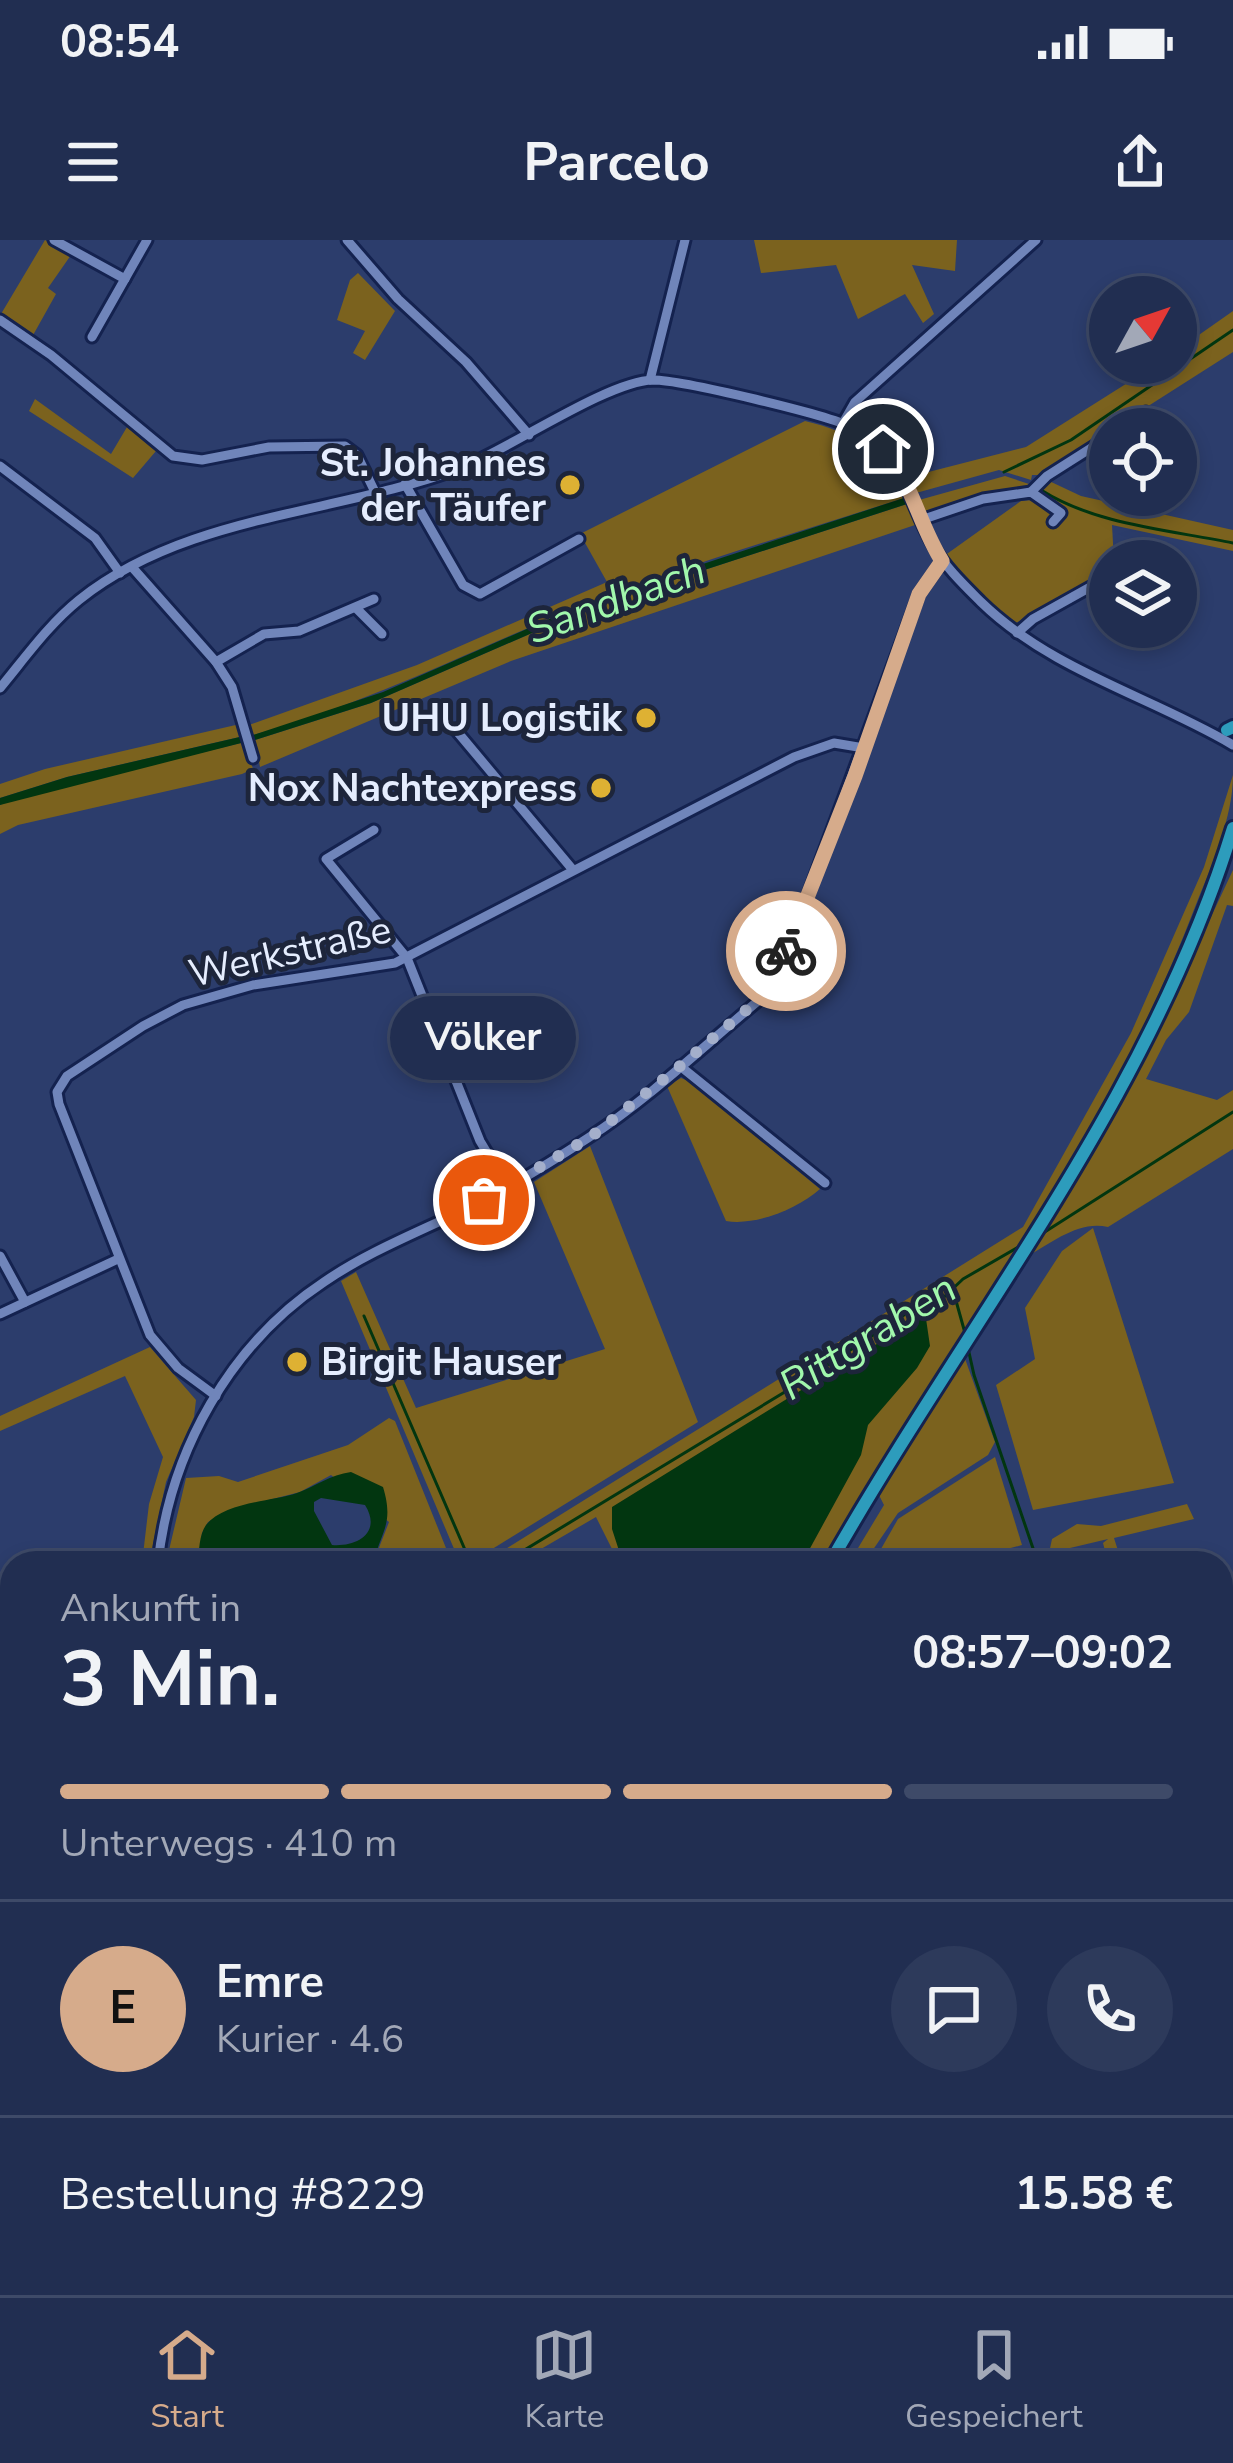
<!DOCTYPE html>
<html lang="de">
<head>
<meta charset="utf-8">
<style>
	:root { --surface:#212e51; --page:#2d3a5b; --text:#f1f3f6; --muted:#a2a8b7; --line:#3e4a68; --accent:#d6ab8b }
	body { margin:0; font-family:"Nunito Sans",sans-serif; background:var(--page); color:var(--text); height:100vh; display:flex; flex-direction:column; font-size:45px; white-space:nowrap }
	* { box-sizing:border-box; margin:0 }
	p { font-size:39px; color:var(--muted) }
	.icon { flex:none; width:66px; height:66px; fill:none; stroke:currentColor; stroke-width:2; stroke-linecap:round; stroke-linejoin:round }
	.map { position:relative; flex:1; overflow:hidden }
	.drawer { position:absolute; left:0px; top:1311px; width:1233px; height:744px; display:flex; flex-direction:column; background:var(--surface); border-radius:36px 36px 0 0; box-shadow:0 6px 18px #0003,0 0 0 3px var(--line) }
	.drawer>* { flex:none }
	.needle { width:78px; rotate:50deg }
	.tools { position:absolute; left:1089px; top:36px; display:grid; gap:24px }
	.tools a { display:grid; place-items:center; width:108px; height:108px; border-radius:50%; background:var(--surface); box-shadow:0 6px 18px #0003,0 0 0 3px var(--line); font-size:60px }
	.pin { position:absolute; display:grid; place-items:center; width:102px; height:102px; color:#fff; margin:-51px; border:6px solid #fff; border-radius:50%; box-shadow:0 3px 12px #0007 }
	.courier { position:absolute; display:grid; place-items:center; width:120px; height:120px; margin:-60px; border:9px solid #d6ab8b; border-radius:50%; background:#fff; color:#222; box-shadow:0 3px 15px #0007 }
	.bubble { position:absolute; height:84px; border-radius:42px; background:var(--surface); box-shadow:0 6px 18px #0003,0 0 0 3px var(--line); font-size:39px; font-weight:700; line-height:84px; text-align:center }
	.head em { font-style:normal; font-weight:700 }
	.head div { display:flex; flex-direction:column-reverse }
	.head { display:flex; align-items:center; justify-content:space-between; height:204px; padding:0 60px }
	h1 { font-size:78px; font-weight:700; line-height:90px }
	.bar { display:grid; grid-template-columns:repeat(4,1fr); gap:18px 12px; align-content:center; height:144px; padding:0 60px }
	.bar i { height:15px; border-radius:9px; background:var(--line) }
	.bar .current { background:var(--accent) }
	.bar p { grid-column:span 4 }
	.line { display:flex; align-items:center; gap:30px; padding:0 60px; border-top:3px solid var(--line) }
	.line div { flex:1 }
	.round { display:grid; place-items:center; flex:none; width:126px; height:126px; border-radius:63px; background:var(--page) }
	.status { display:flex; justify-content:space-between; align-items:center; height:84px; padding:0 60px; background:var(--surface); direction:ltr }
	.status svg { height:33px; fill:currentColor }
	header { display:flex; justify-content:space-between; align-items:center; height:156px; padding:0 60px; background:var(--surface); font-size:54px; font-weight:700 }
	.tabs { display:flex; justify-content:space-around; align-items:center; height:168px; border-top:3px solid var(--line); background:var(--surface); font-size:33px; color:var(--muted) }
	.tabs a { display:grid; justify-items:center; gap:6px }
	.tabs .current { color:var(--accent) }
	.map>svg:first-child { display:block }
	.green { fill:#7b621e }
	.water { fill:#023610; fill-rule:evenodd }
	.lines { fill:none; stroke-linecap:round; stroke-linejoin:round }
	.stream { stroke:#023610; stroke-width:3 }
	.minor-casing { stroke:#14224f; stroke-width:15 }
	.major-casing { stroke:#14224f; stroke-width:18 }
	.minor { stroke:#7085ba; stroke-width:9 }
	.major { stroke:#2d9cbc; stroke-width:12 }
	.rail { stroke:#a5b0cb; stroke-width:3; stroke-dasharray:18 9; stroke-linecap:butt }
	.done { stroke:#a4afcb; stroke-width:12; stroke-dasharray:0 21.6 }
	.route { stroke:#d6ab8b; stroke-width:15 }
	.poi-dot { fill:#deb133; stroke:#1d253b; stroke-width:4.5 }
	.labels { text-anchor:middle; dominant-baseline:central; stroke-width:10; stroke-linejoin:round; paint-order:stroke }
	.poi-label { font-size:39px; font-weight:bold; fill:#e5edfe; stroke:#1d253b; text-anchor:end }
	.street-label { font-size:39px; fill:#e5edfe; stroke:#1d253b }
	.water-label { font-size:42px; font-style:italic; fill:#a1f8ac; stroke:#1d253b }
</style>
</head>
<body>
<div class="status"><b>08:54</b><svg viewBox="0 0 49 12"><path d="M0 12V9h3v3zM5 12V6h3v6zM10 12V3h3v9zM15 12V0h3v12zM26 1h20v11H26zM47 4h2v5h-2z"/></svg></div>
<header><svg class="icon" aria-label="menu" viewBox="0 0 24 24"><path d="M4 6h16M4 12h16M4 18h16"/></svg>Parcelo<svg class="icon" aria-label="share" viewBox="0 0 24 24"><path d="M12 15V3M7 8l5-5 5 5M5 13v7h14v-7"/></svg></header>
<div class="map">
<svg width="1233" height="2055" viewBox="0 0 1233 2055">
	<rect width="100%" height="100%" fill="#2c3d6c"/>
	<g class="green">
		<path d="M45,0L71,15L48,48L56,54L32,97L1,74Z"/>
		<path d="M754,0H957L955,31L912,25L934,74L923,83L905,54L858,79L836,25L761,33Z"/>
		<path d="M358,33L395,71L365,120L353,113L365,91L337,80L350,40Z"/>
		<path d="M1233,71V112L1040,235H1032L1031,240L999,230L916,253L909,237L1026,207L1159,123H1176V111Z"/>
		<path d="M35,159L111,214L127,187L156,211L133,238L29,171Z"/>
		<path d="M805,181C852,192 885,212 904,258C789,295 671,329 559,375C457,417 360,466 253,495L249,485L417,425L607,342L580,294Z"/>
		<path d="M1005,236L1029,244L1028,247L967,260L923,274L919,260Z"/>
		<path d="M1047,240L1081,256L1233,290V311L1112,285L1114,321H1110V331L1016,383C986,375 963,339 944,316L1021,261L1034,260L1063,269L1038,252Z"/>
		<path d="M907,264L915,285L511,421L260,527L255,500L371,463L594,366Z"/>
		<path d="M240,484L244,496L67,537L0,558V544L45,529Z"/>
		<path d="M245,502L253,529L242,534L18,585L0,594V565L18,557Z"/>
		<path d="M1233,535C1233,578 1211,627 1195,667C1113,882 979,1071 856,1264L823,1323H619L596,1277L517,1323H483L1023,987L1131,793L1204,627Z"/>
		<path d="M1233,630V666L1227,665L1189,772L1166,800L1146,839L1217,860L1233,850V909L1108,987C1080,980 1052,1002 1028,1016L1134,841Z"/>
		<path d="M681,838L691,842L820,949C797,969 756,986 726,981L667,846Z"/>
		<path d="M590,906L698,1182L481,1316L460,1323L341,1041L356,1032L416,1168L605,1109L534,942Z"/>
		<path d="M1093,988L1174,1243L1033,1270L996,1145L1035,1119L1025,1068L1062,1011Z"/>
		<path d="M150,1107L196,1160L194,1177L166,1242L149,1323H142L149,1264L163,1217L125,1136L0,1191V1176Z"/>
		<path d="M964,1116L995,1202L988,1215L898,1273L864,1323H849L884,1265L877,1251Z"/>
		<path d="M389,1178L395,1181L452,1323H373L389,1282L331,1235L300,1252L230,1270L208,1282L202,1293L198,1323H166L186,1238L219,1236L238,1242L348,1205Z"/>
		<path d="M995,1217L1022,1305L956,1323H873L898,1279Z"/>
		<path d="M1187,1264L1194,1279L1114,1298L1122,1323H1108L1103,1303L1108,1299L1049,1313L1052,1299L1077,1284L1101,1286Z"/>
		<path d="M1221,1870L1233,1901V2055H1224L1221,2040Z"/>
		<path d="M649,2043H791L788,2055H650Z"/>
	</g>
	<g class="water">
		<path d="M904,258L907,264L594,366L371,463L255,500L253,495L383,452L561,374L654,340Z"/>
		<path d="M244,496L245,502L0,565V558L67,537Z"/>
		<path d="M919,1062L924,1065L930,1106L917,1128L868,1185L861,1215L802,1323H623L612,1289V1267L871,1107L912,1086L904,1071Z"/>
		<path d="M351,1232L383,1247C394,1283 382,1290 373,1323H198C199,1311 199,1295 206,1285C225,1262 270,1262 297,1253C316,1246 330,1235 351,1232ZM321,1258L365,1265C382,1292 358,1307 332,1305L314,1271V1262Z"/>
	</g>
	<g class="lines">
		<g class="stream">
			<path d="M1004,232L1071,200L1233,90"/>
			<path d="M1041,250C1096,285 1170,290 1233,303"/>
			<path d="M1040,995L1233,872"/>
			<path d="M953,1050L965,1093"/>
			<path d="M923,1065L944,1057L963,1039L1022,1005"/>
			<path d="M364,1076L469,1319"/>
			<path d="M968,1108L974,1135L1038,1323"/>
			<path d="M503,1323L798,1144L904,1075"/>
			<path d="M1221,1396L1233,1358"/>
			<path d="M0,1505L12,1503"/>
			<path d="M1221,2016L1230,2055"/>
			<path d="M591,2055L596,2043"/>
		</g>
		<defs>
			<g id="minor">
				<path d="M54,0L125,39"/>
				<path d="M347,0L398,59L466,122L529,195"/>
				<path d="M0,80L51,115L173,216L202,220L269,207L345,206L357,215L375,252"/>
				<path d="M92,97L147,0"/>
				<path d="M650,140L685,0"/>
				<path d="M843,183L855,162L1036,0"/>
				<path d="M1120,189L1146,172"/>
				<path d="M0,226L95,298L120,333"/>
				<path d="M405,244L463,345L480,354L579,299"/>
				<path d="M1031,252L1047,236L1110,196"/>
				<path d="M921,280L983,259L1031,252L1061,273L1053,282"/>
				<path d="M132,327L216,422L232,447L253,518"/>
				<path d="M356,368L382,394"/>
				<path d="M1017,393L1033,379L1110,336"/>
				<path d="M216,422L264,394L299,391L374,359"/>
				<path d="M0,448C25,418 48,385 79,360C188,273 338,275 463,227C511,208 608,141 653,140C681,140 831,175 856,189C904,215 908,263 934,307C946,328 964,345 981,362C1052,431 1150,456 1233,505"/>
				<path d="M455,489L573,630"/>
				<path d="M374,590L326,619L407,718L480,901L507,946"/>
				<path d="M680,826L825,943"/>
				<path d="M0,1016L25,1062"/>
				<path d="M0,1074L118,1019"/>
				<path d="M216,1156L178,1128L150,1095L59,864L57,852L67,836L143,786L183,765L253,745L395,723L794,517L834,503L864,508"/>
				<path d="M158,1323C170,1212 230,1104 324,1042C372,1009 427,989 478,963C515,944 553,921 588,898C647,860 704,806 758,761L774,740L796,687L919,354L942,321"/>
				<path d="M1221,1412L1233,1415"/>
				<path d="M0,1722L12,1721"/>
				<path d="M209,2043L210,2055"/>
			</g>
			<g id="major">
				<path d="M1227,490L1233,487"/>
				<path d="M830,1323C968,1080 1150,859 1233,588"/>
				<path d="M621,2043V2055"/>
				<path d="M644,2043L645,2055"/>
				<path d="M794,2055L797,2043"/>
			</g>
		</defs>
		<use href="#minor" class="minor-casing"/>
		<use href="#major" class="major-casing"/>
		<use href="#minor" class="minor"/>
		<use href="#major" class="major"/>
		<g class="rail">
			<path d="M0,1734L12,1732"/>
			<path d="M413,2043L414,2055"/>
		</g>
	</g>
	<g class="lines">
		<path class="done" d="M484,960L592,896L680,826L758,760L774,740L786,711"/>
		<path class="route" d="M786,711L855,536L919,354L942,321C919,285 912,241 883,209"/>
	</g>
	<g class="poi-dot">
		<circle cx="570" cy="245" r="12"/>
		<circle cx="646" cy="478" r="12"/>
		<circle cx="601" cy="548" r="12"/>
		<circle cx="297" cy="1122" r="12"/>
	</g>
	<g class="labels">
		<g class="poi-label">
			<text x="546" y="223">St. Johannes<tspan x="546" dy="45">der Täufer</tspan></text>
			<text x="622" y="478">UHU Logistik</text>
			<text x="577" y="548">Nox Nachtexpress</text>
			<text x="321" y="1122" text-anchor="start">Birgit Hauser</text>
		</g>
		<g class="street-label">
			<text transform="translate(290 712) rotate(-13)">Werkstraße</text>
		</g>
		<g class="water-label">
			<text transform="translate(616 360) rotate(-20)">Sandbach</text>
			<text transform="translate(868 1097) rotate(-32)">Rittgraben</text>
		</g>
	</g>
</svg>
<div class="tools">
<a><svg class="needle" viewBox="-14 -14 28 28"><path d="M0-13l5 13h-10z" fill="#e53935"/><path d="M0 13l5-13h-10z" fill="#a2a8b7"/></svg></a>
<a><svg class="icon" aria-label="locate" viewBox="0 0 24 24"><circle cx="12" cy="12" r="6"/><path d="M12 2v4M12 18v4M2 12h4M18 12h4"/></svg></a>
<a><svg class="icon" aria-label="layers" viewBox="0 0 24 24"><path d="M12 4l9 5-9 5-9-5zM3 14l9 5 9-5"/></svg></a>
</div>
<div class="pin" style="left:484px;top:960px;background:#ea580c"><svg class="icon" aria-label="bag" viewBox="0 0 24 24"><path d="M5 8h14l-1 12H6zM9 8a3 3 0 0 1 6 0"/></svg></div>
<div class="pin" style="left:883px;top:209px;background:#1f2937"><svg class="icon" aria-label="home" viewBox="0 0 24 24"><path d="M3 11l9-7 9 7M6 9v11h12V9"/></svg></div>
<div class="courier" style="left:786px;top:711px"><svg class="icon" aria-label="bike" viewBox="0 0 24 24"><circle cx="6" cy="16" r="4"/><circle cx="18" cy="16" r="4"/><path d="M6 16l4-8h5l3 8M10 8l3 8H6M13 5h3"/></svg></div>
<div class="bubble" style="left:390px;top:756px;width:186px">Völker</div>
<section class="drawer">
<div class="head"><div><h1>3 Min.</h1><p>Ankunft in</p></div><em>08:57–09:02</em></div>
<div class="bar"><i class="current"></i><i class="current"></i><i class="current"></i><i></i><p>Unterwegs · 410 m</p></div>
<div class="line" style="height:216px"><b class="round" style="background:var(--accent);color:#111">E</b><div><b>Emre</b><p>Kurier · 4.6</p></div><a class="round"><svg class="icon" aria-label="chat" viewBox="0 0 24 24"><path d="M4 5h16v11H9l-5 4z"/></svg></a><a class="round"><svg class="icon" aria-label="phone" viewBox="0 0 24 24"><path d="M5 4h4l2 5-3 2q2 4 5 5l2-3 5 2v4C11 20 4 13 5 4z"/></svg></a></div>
<div class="line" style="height:156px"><div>Bestellung #8229</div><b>15.58 €</b></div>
</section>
</div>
<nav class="tabs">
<a class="current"><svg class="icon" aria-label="home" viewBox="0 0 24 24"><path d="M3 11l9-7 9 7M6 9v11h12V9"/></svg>Start</a>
<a><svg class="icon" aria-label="map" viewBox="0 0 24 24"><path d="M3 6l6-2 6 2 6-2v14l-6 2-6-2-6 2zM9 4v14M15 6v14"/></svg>Karte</a>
<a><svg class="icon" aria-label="saved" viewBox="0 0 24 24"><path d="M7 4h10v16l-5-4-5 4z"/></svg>Gespeichert</a>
</nav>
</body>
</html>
